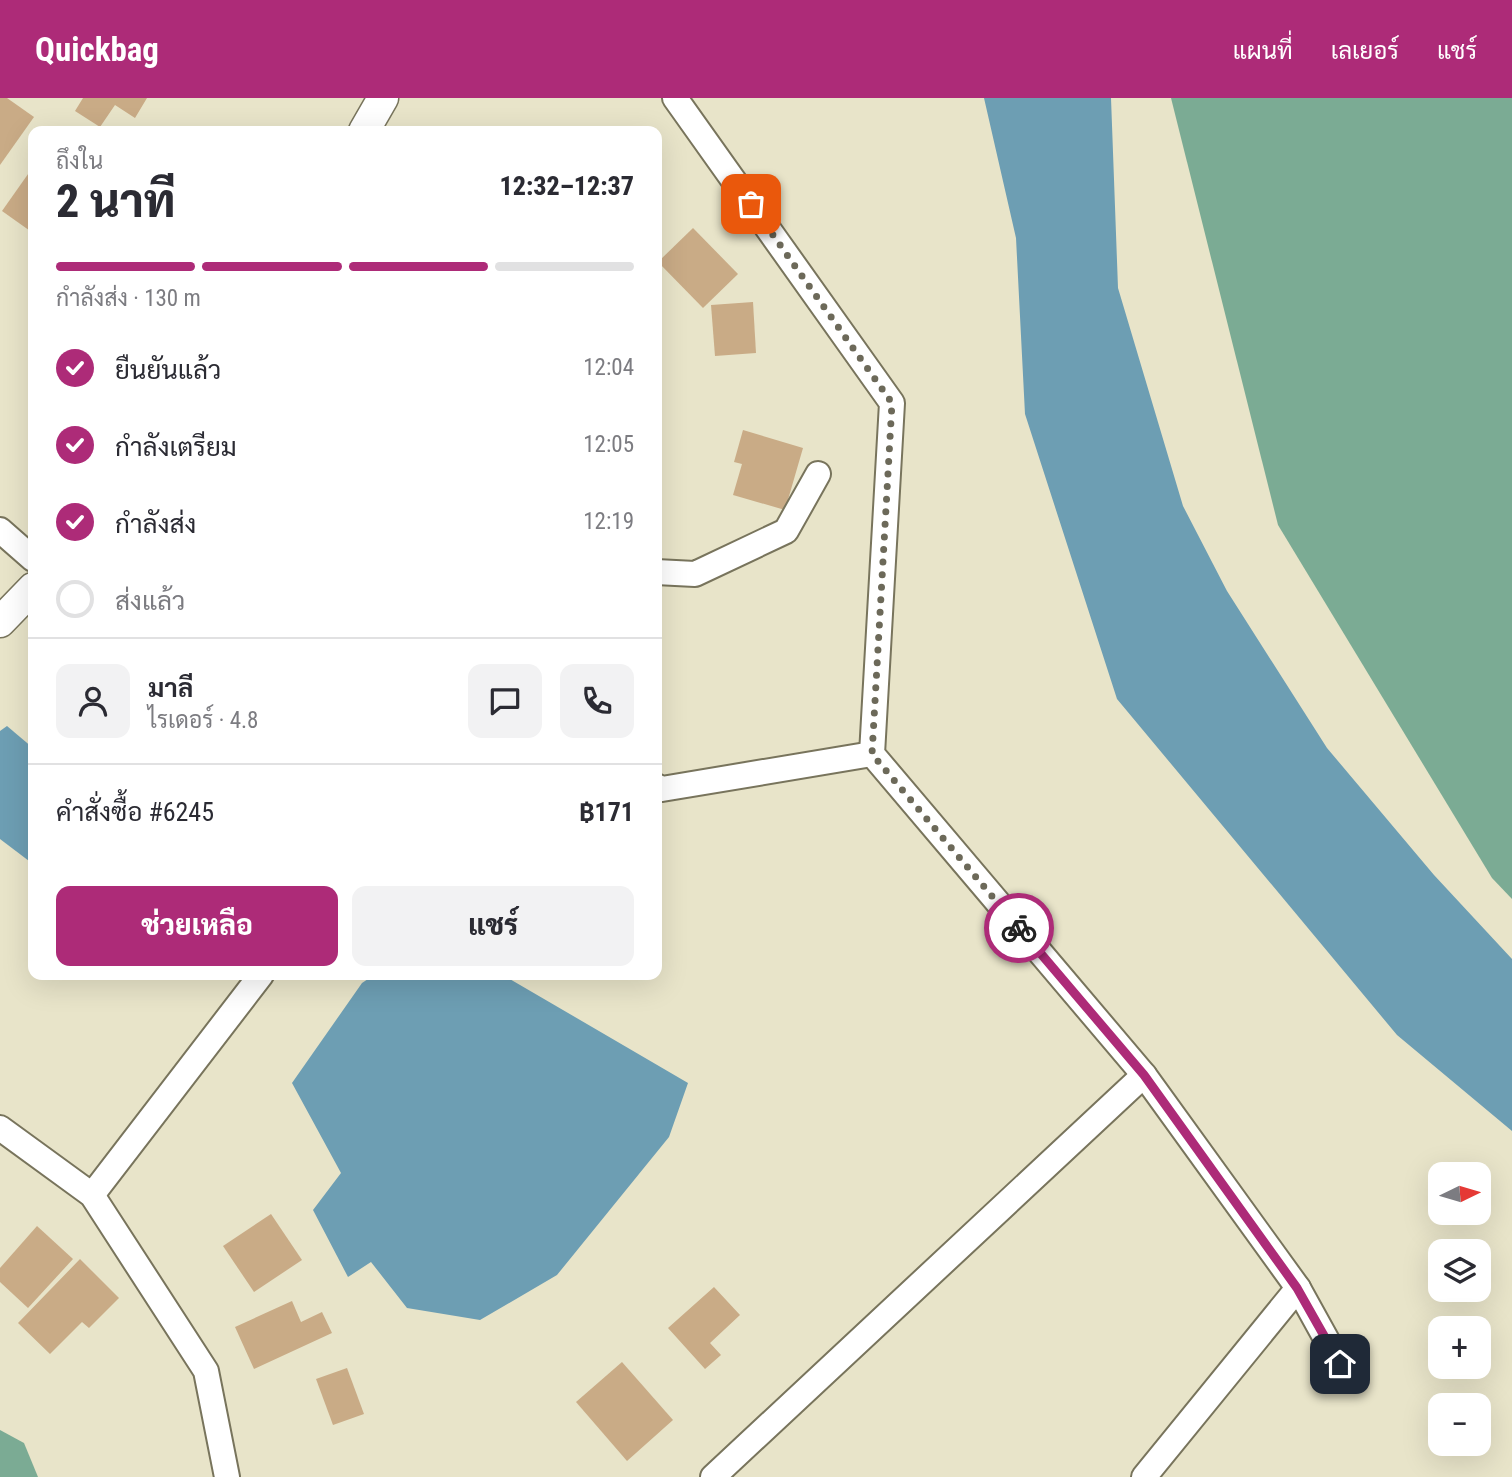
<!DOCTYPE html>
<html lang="th">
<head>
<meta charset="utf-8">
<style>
	:root { --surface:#fff; --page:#f2f2f3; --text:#2b2b33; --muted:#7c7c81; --line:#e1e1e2; --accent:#ad2b78 }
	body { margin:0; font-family:"Roboto Condensed",Sarabun,sans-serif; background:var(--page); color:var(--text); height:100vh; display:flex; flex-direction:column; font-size:26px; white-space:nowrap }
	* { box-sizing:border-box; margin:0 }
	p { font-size:23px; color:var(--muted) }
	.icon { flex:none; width:38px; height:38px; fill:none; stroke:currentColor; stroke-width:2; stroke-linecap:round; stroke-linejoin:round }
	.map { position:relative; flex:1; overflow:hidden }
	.sheet { position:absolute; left:28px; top:28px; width:634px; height:854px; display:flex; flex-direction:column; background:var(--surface); border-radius:14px; box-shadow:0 7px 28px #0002 }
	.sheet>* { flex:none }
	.needle { width:46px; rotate:85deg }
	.buttons { position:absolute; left:1428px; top:1064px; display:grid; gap:14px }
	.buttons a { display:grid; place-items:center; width:63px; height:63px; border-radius:14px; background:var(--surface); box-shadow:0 7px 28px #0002; font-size:35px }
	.pin { position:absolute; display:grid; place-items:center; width:60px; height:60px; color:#fff; margin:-30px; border-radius:14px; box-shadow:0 4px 10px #0006 }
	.courier { position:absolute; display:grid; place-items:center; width:70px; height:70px; margin:-35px; border:5px solid #ad2b78; border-radius:50%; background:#fff; color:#222; box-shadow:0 2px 9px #0007 }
	.headline em { font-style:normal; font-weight:800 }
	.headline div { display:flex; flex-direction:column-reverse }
	.headline { display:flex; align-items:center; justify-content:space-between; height:119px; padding:0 28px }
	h1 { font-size:46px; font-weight:800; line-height:52px }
	.bar { display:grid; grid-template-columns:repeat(4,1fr); gap:10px 7px; align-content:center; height:84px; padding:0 28px }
	.bar i { height:9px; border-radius:5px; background:var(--line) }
	.bar .active { background:var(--accent) }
	.bar p { grid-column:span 4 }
	.line { display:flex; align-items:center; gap:18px; padding:0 28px; border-top:2px solid var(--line) }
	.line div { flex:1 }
	.round { display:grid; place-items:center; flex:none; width:74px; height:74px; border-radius:14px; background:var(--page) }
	ol { padding:0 28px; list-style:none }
	li { display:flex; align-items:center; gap:21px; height:77px }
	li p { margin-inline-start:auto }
	li .icon { padding:7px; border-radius:50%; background:var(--accent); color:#fff; stroke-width:4 }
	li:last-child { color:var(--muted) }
	li i { width:38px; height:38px; border:4px solid var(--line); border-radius:50% }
	.primary-button { display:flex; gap:14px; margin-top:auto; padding:14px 28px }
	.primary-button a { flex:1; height:80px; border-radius:14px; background:var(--accent); color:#fff; font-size:28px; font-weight:800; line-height:80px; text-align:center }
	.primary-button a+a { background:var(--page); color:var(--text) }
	header { display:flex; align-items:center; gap:42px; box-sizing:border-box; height:98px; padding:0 35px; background:var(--accent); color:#fff }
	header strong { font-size:33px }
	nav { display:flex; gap:38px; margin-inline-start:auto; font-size:24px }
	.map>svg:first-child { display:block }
	.forest { fill:#7bab94 }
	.water { fill:#6d9eb3 }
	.building { fill:#c9ab86 }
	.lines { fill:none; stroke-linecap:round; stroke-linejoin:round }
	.minor-casing { stroke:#78745c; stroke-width:28 }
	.tertiary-casing { stroke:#78745c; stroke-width:33 }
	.minor { stroke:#fff; stroke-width:24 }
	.tertiary { stroke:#fff; stroke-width:30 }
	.done { stroke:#6c6959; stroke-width:7; stroke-dasharray:0 12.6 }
	.route { stroke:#ad2b78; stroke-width:9 }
</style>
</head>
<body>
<header>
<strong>Quickbag</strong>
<nav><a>แผนที่</a><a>เลเยอร์</a><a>แชร์</a></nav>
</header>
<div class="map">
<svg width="1512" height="1379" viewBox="0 0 1512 1379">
	<rect width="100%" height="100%" fill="#e8e4c9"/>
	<g class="forest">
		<path d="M1171,0H1512V801L1492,780L1278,427Z"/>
		<path d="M0,1332L24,1345L38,1379H0Z"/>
	</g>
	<g class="water">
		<path d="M984,0H1111L1118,190L1183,408L1227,493L1327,650L1434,777L1512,861V1033L1397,937L1117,601L1025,316L1016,140Z"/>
		<path d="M7,628L33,650V766L0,741V633Z"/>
		<path d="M374,877H503L688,985L669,1039L557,1177L480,1222L407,1210L371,1164L348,1179L313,1112L341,1075L292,985L362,885Z"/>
	</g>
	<g class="building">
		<path d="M0,0H7L34,19L0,67Z"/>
		<path d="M83,0H147L135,20L115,7L100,29L75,13Z"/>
		<path d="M33,69V135L2,113Z"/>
		<path d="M693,130L738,176L703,210L658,164Z"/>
		<path d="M753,204L756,255L715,258L711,207Z"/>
		<path d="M743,332L803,350L785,412L733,397L742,366L734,364Z"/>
		<path d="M271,1116L302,1162L254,1194L223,1148Z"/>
		<path d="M37,1128L73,1161L28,1210L0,1184V1170Z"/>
		<path d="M80,1161L119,1200L89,1230L82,1224L50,1256L18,1225Z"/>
		<path d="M714,1189L740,1217L710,1245L721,1257L705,1271L668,1230Z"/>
		<path d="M292,1203L301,1224L322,1214L332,1235L254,1271L235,1229Z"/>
		<path d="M622,1264L673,1322L627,1363L576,1304Z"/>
		<path d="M347,1270L364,1316L333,1327L316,1281Z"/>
	</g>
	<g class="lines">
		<defs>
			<g id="minor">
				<path d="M675,0L892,305L872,656L1144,977L1298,1190L1340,1266"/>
				<path d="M0,432L33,461"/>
				<path d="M656,474L695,476L786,433L818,376"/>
				<path d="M656,688L662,691L872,656"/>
				<path d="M0,1030L92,1097L206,1273L227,1379"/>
				<path d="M92,1097L261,877"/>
				<path d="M713,1379L1144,977"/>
				<path d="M1144,1379L1298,1190"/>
			</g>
			<g id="tertiary">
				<path d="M364,33L383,0"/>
				<path d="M0,524L33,490"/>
			</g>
		</defs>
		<use href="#minor" class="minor-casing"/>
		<use href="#tertiary" class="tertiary-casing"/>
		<use href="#minor" class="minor"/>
		<use href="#tertiary" class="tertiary"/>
	</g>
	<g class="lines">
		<path class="done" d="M751,106L892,305L872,656L1019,830"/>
		<path class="route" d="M1019,830L1144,977L1297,1190L1340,1266"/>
	</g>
</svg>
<div class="buttons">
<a><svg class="needle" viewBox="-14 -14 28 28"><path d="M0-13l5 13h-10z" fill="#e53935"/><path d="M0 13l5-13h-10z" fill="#7c7c81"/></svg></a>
<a><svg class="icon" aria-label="layers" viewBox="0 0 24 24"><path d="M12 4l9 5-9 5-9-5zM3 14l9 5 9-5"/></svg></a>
<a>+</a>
<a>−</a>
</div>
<div class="pin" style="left:751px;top:106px;background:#ea580c"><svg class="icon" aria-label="bag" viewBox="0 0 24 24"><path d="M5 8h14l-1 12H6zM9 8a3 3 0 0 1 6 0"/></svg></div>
<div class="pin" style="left:1340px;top:1266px;background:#1f2937"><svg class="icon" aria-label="home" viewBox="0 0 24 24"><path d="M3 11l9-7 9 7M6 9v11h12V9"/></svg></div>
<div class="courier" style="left:1019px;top:830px"><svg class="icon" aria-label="bike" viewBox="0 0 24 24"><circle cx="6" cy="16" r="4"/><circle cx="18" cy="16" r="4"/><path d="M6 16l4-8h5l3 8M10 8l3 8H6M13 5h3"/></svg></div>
<section class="sheet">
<div class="headline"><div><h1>2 นาที</h1><p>ถึงใน</p></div><em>12:32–12:37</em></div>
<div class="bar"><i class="active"></i><i class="active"></i><i class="active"></i><i></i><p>กำลังส่ง · 130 m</p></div>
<ol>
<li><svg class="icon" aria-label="check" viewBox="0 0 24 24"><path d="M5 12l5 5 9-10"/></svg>ยืนยันแล้ว<p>12:04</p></li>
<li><svg class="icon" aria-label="check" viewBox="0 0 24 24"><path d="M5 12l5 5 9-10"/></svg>กำลังเตรียม<p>12:05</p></li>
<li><svg class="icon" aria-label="check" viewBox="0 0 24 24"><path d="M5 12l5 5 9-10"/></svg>กำลังส่ง<p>12:19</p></li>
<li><i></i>ส่งแล้ว</li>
</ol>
<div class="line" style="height:126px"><a class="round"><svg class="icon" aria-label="person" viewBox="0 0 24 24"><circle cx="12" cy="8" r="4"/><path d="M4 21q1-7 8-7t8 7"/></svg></a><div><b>มาลี</b><p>ไรเดอร์ · 4.8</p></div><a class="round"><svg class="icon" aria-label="chat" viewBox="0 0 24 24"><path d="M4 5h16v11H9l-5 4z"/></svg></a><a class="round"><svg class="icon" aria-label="phone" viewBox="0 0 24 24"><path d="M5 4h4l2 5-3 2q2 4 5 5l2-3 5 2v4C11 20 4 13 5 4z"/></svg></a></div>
<div class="line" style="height:91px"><div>คำสั่งซื้อ #6245</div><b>฿171</b></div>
<div class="primary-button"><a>ช่วยเหลือ</a><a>แชร์</a></div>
</section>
</div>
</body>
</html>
